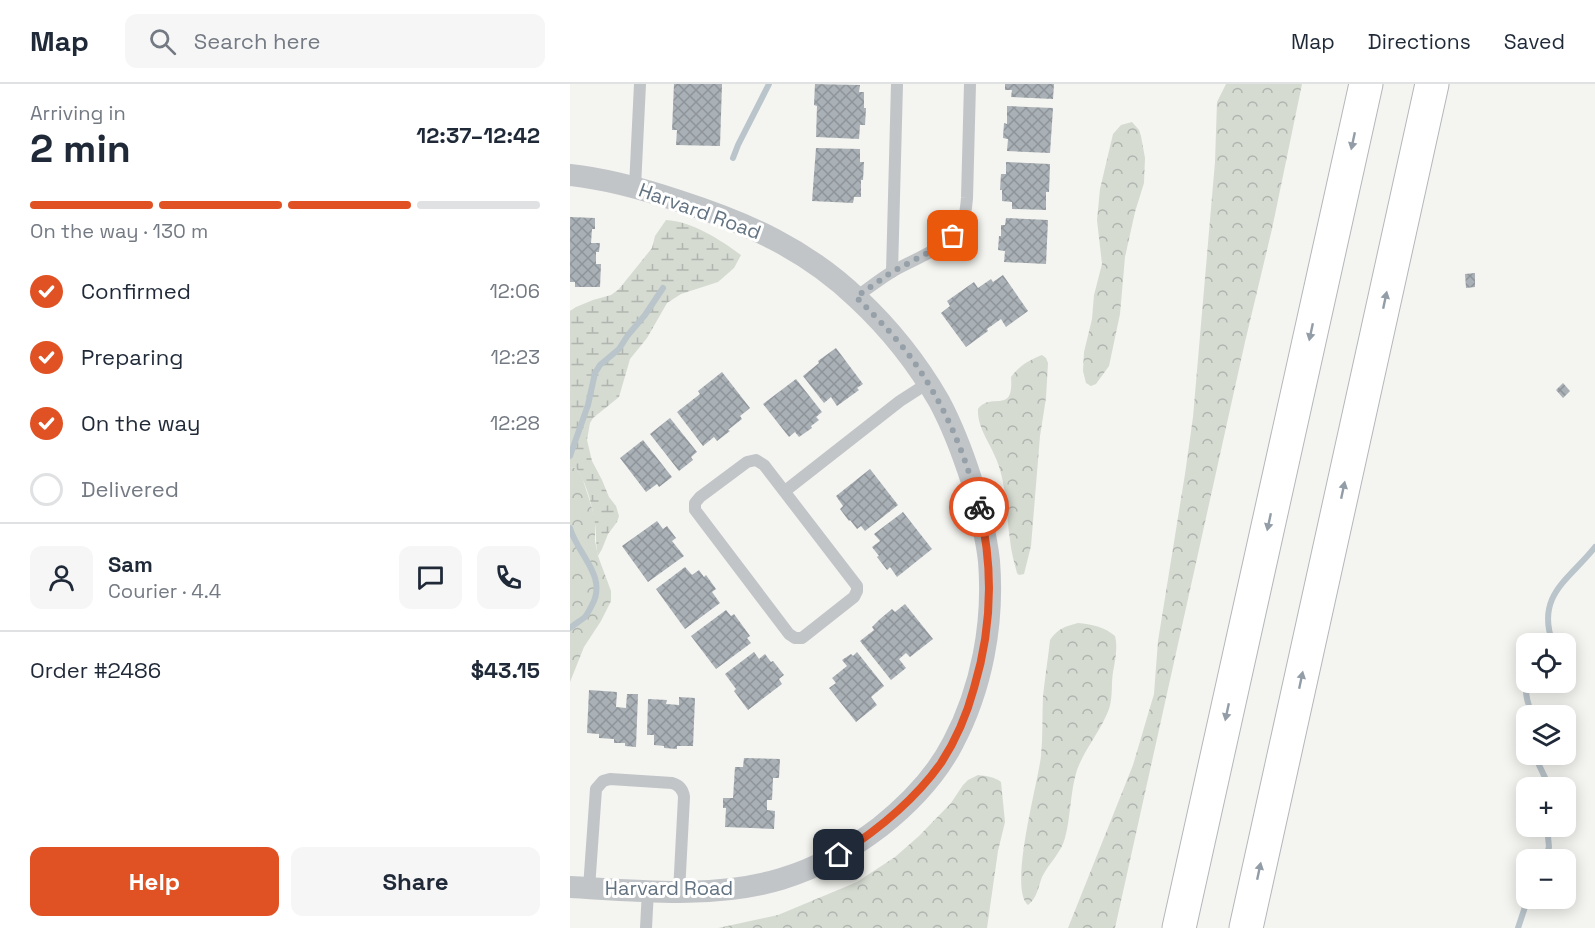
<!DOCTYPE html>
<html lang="en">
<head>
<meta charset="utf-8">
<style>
	:root { --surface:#fff; --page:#f6f6f7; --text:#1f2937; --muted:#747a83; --line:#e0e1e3; --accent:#e05224 }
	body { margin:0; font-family:"Space Grotesk",sans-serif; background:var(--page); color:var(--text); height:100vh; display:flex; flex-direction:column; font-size:22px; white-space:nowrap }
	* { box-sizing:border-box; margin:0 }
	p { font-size:20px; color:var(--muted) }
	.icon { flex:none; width:33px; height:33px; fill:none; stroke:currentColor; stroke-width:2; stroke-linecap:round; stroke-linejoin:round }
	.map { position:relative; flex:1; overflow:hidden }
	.side { display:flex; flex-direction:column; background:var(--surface); width:570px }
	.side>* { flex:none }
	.fabs { position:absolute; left:946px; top:549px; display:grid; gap:12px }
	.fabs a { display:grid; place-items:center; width:60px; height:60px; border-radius:12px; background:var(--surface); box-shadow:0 3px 15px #0003; font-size:30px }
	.pin { position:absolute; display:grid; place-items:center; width:51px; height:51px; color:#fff; margin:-26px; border-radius:12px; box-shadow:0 3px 9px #0006 }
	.courier { position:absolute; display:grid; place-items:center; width:60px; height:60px; margin:-30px; border:4px solid #e05224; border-radius:50%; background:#fff; color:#222; box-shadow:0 2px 8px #0007 }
	.summary em { font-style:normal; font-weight:700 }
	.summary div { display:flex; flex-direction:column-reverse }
	.summary { display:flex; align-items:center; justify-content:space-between; height:102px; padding:0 30px }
	h1 { font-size:39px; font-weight:700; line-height:45px }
	.bar { display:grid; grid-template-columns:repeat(4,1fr); gap:9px 6px; align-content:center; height:72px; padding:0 30px }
	.bar i { height:8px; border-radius:4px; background:var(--line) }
	.bar .on { background:var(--accent) }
	.bar p { grid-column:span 4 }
	.line { display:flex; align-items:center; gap:15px; padding:0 30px; border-top:2px solid var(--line) }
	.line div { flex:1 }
	.round { display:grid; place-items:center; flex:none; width:63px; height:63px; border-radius:12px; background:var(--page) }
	ol { padding:0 30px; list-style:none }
	li { display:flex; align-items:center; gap:18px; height:66px }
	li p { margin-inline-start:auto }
	li .icon { padding:6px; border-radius:50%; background:var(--accent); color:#fff; stroke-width:4 }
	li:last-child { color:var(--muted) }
	li i { width:33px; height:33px; border:3px solid var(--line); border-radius:50% }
	.action { display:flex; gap:12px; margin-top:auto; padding:12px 30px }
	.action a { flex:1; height:69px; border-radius:12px; background:var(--accent); color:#fff; font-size:24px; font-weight:700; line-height:69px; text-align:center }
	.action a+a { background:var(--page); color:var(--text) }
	header { display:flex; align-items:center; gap:36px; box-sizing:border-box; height:84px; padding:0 30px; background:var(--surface); border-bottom:2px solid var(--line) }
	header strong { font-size:28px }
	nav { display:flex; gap:33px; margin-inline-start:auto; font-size:21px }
	.search { width:420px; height:54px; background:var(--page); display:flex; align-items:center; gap:15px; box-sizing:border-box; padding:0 21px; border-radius:12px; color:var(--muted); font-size:22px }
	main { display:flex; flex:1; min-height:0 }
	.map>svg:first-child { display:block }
	.forest { fill:url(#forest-crowns) }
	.wetland { fill:url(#wetland-marsh) }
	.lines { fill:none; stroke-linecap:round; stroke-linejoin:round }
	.stream { stroke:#bac5cb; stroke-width:6 }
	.building { fill:url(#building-cross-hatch) }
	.motorway-casing { stroke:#b4b7ba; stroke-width:35 }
	.service { stroke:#c1c5c8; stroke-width:12 }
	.minor { stroke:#c1c5c8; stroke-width:22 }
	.motorway { stroke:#fff; stroke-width:33 }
	.oneway { fill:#929da7 }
	.done { stroke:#96a0a8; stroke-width:6; stroke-dasharray:0 10.8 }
	.route { stroke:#e05224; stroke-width:8 }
	.labels { text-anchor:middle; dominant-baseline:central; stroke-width:6; stroke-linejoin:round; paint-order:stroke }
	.street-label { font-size:20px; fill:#637381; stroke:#fff }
</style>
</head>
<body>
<header>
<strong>Map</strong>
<div class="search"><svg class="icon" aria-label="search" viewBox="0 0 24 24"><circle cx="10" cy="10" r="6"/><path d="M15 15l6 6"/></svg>Search here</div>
<nav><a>Map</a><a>Directions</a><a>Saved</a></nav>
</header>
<main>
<section class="side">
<div class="summary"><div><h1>2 min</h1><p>Arriving in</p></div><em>12:37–12:42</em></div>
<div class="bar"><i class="on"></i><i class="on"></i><i class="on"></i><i></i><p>On the way · 130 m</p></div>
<ol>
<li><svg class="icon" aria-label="check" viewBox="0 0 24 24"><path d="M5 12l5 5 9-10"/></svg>Confirmed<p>12:06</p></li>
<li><svg class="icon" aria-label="check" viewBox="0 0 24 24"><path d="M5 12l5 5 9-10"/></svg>Preparing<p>12:23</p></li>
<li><svg class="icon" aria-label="check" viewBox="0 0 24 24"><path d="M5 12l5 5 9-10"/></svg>On the way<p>12:28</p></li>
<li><i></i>Delivered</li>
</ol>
<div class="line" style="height:108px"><a class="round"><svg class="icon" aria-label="person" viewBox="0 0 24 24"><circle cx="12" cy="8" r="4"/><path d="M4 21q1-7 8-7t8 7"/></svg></a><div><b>Sam</b><p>Courier · 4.4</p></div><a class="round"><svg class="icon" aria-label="chat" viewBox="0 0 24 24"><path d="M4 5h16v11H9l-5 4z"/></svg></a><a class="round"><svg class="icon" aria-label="phone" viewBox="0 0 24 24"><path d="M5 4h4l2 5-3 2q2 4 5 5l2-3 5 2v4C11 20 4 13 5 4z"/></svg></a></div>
<div class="line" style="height:78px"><div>Order #2486</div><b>$43.15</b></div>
<div class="action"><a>Help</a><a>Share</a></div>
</section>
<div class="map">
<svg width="1025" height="844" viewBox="0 0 1025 844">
	<defs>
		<pattern id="forest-crowns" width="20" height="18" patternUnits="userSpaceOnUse" patternTransform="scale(1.5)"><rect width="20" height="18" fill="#d5dbd1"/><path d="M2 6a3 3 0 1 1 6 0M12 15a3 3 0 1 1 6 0" fill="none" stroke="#b0b6af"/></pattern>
		<pattern id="wetland-marsh" width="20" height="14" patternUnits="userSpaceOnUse" patternTransform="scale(1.5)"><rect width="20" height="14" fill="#d5dbd1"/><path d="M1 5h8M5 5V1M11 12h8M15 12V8" fill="none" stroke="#b0b6af"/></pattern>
		<pattern id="building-cross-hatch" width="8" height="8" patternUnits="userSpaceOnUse" patternTransform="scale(1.5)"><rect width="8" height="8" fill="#aab1b6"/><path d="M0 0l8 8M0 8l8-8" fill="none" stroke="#8e9499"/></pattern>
	</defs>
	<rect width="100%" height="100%" fill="#f4f4f0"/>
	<g class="forest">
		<path d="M656,0H732L702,145L675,258L545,844H498L563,681L584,610L588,557L615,390L623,333L645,78L647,18Z"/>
		<path d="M562,38L569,46L571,52L575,74L574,99L565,128L555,173L550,230L539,282L526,300L521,302L516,299L513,287L514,268L522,235L524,211L532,180L527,136L530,105L543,50L551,41Z"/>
		<path d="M472,271L476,274L478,279L476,314L470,352L461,462L454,490L449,491L447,489C444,478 441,467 440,456C436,429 437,403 427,377C421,360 407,344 408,325C422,307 444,332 441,293C449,282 459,276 472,271Z"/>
		<path d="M0,383L6,384L12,393L21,421L25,435V457L28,472L41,507V517L31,537L14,563L0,598Z"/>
		<path d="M508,539C521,540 535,543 545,552C548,564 545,577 543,588C541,601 543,613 539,625C531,647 515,664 507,686C500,708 501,732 495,754C491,769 479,779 472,793C468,804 467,814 458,821C438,805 468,699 471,672C473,652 472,632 473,612C475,593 478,575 480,556C487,545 496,542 508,539Z"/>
		<path d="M408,691C416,692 425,693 431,698L435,738L428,767L417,844H148L208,831L287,798L325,773L349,752L381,719L393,701L398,696Z"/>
	</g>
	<path class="wetland" d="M96,136C121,137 151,156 171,171L164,184L148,198L111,210L97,219L77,254L60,275L49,313L23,334L20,339L17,356L22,377L32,396L39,413L46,422L49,432L47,438L38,450L32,465L28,472C25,459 27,446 24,434C21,417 16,398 6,384L0,383V227L6,223L23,216L41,211L49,205L82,164L85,152Z"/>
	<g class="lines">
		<g class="stream">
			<path d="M163,74L168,61L199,0"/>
			<path d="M0,372L18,321L25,289L30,281L49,265L58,251L75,231L93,204"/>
			<path d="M0,444C7,470 38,492 22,521C20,525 18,529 15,533C10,537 5,540 0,544"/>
			<path d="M983,560C965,511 999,496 1025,463"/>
			<path d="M957,580C954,597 955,616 963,632"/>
			<path d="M970,670L968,678L969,681L980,704"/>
			<path d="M975,776L979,763L977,742"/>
			<path d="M948,844L958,814"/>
		</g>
	</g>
	<g class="building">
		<path d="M104,0H152L150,62L106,61L107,46H102Z"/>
		<path d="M245,0L290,1L289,8H294V24H296L295,41H290L289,55L246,53L247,22L244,21Z"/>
		<path d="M435,0H484L483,15L441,13L442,6H435Z"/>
		<path d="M437,22L483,24L480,69L437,67L438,55L433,54L434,39L437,40Z"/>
		<path d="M246,64L290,65V78H294L293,96H291V113H284L283,119L242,117Z"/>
		<path d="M436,78L480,80L479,108H476V126L442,125V118L432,117V106H430L431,90H436Z"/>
		<path d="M0,133L25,134V145H22L21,159H30L29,168H26V180H31L30,203H5V198H0Z"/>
		<path d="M436,134L478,136L476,180L434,178L435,167L428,166L429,152H431V141H435Z"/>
		<path d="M905,189V203L896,204L895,190Z"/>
		<path d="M433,191L458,227L436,243L431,235L417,245L418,247L396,263L371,229L380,222L377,217L404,198L408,204L421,195L423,198Z"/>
		<path d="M266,264L293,300L287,304L289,306L267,322L261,313L254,319L233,292L249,279L248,277Z"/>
		<path d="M152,288L180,324L170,332L172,335L158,346L160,347L147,357L144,353L133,362L107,328L130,310L128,307Z"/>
		<path d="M226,295L252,328L246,333L249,336L241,342L242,344L229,353L225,348L219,353L193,320Z"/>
		<path d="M993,299L1000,307L993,314L986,306Z"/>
		<path d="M100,334L127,368L121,373L123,376L109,387L80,350Z"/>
		<path d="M73,356L102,393L89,403L87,400L76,408L50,374Z"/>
		<path d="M300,385L328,421L295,447L291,442L287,445L280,436L279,437L270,425L273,422L266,412Z"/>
		<path d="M333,428L362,465L327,493L320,483L317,486L307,473L309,472L302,463L310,457L304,450Z"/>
		<path d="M87,437L93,445L97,442L106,454L102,457L114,472L78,498L52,462Z"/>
		<path d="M115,483L122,491L129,486L134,493L136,491L146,505L142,508L150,519L115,545L86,505Z"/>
		<path d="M335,520L363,555L340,573L336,569L329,575L336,584L321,596L290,557L304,546L302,543L310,535L322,525L325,528Z"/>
		<path d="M156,526L161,532L164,530L180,552L177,554L181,559L146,585L121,552Z"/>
		<path d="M184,568L189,575L195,570L201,578L203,577L214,591L209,595L212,600L178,626L164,607L166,605L155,590Z"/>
		<path d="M287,568L314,602L301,613L307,621L286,638L259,604L266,599L262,594L277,582L272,576L281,570L283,572Z"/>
		<path d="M19,606L47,608L46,623L56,624L57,610H68L66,663L55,662V659H44V655L29,654V650L17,649Z"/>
		<path d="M109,613L125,614L123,662H107V665L94,664V662L84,661V651H77L78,615L97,616L96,620L109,621Z"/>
		<path d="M174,674L210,675L209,694H203L202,716H197V726L205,727L204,745L155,743L156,724H153V714H163L165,683H173Z"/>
	</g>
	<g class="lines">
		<defs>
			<g id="motorway">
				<path d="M609,844L796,0"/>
				<path d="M676,844L862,0"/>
			</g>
		</defs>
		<use href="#motorway" class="motorway-casing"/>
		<g class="service">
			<path d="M65,103L70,0"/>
			<path d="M322,188L327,0"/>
			<path d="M286,213C299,204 311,194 325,186C345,175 375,164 388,146C395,137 396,125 397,114L400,0"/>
			<path d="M186,376L194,381L287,502V507L284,513L232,554H225L219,550L125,426V419L130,413L177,378Z"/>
			<path d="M215,407L330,317L358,299"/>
			<path d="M19,804L26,705L33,697L40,695L102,699C109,701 113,705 114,713L109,808"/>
			<path d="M76,844L78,806"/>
		</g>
		<path class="minor" d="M0,91C38,95 73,105 109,117C177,139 236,165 288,215C320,245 347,279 369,317C383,343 393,370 402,398C409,424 416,450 419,477C424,539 412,604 383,659C366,692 339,720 310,743C280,766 247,784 211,795C144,815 69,807 0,803"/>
		<use href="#motorway" class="motorway"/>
	</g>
	<defs><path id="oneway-solid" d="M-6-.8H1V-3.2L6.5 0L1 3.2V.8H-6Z" transform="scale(1.5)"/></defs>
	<g class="oneway">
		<use href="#oneway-solid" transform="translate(783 57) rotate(102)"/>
		<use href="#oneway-solid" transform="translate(815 216) rotate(-78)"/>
		<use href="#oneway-solid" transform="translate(741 248) rotate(102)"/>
		<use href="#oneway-solid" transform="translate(773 406) rotate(-78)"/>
		<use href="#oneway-solid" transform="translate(699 438) rotate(102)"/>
		<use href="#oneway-solid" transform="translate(731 596) rotate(-78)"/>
		<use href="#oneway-solid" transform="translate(657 628) rotate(102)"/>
		<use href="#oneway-solid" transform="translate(689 787) rotate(-78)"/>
	</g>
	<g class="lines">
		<path class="done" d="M383,152L372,161L322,188L286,213C304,231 323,250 339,271C373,317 395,368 409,423"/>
		<path class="route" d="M269,771C308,746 344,717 371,679C386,656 397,630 404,604C422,544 424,484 409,423"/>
	</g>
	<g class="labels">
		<g class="street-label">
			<text transform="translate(130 127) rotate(20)">Harvard Road</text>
			<text x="99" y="804">Harvard Road</text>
		</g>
	</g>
</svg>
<div class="fabs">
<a><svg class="icon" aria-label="locate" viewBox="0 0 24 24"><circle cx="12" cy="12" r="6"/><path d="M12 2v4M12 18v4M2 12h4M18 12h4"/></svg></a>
<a><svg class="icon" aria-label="layers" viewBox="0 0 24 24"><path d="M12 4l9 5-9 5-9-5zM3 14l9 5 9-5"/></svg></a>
<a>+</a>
<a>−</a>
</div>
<div class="pin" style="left:383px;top:152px;background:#ea580c"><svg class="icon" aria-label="bag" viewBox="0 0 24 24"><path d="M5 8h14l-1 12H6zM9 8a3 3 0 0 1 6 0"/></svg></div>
<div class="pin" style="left:269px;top:771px;background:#1f2937"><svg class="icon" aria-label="home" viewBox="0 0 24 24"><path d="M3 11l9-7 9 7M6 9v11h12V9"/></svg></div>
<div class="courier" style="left:409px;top:423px"><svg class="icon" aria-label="bike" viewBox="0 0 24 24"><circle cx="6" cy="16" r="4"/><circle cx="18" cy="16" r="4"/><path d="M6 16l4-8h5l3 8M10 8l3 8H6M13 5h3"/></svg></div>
</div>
</main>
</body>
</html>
